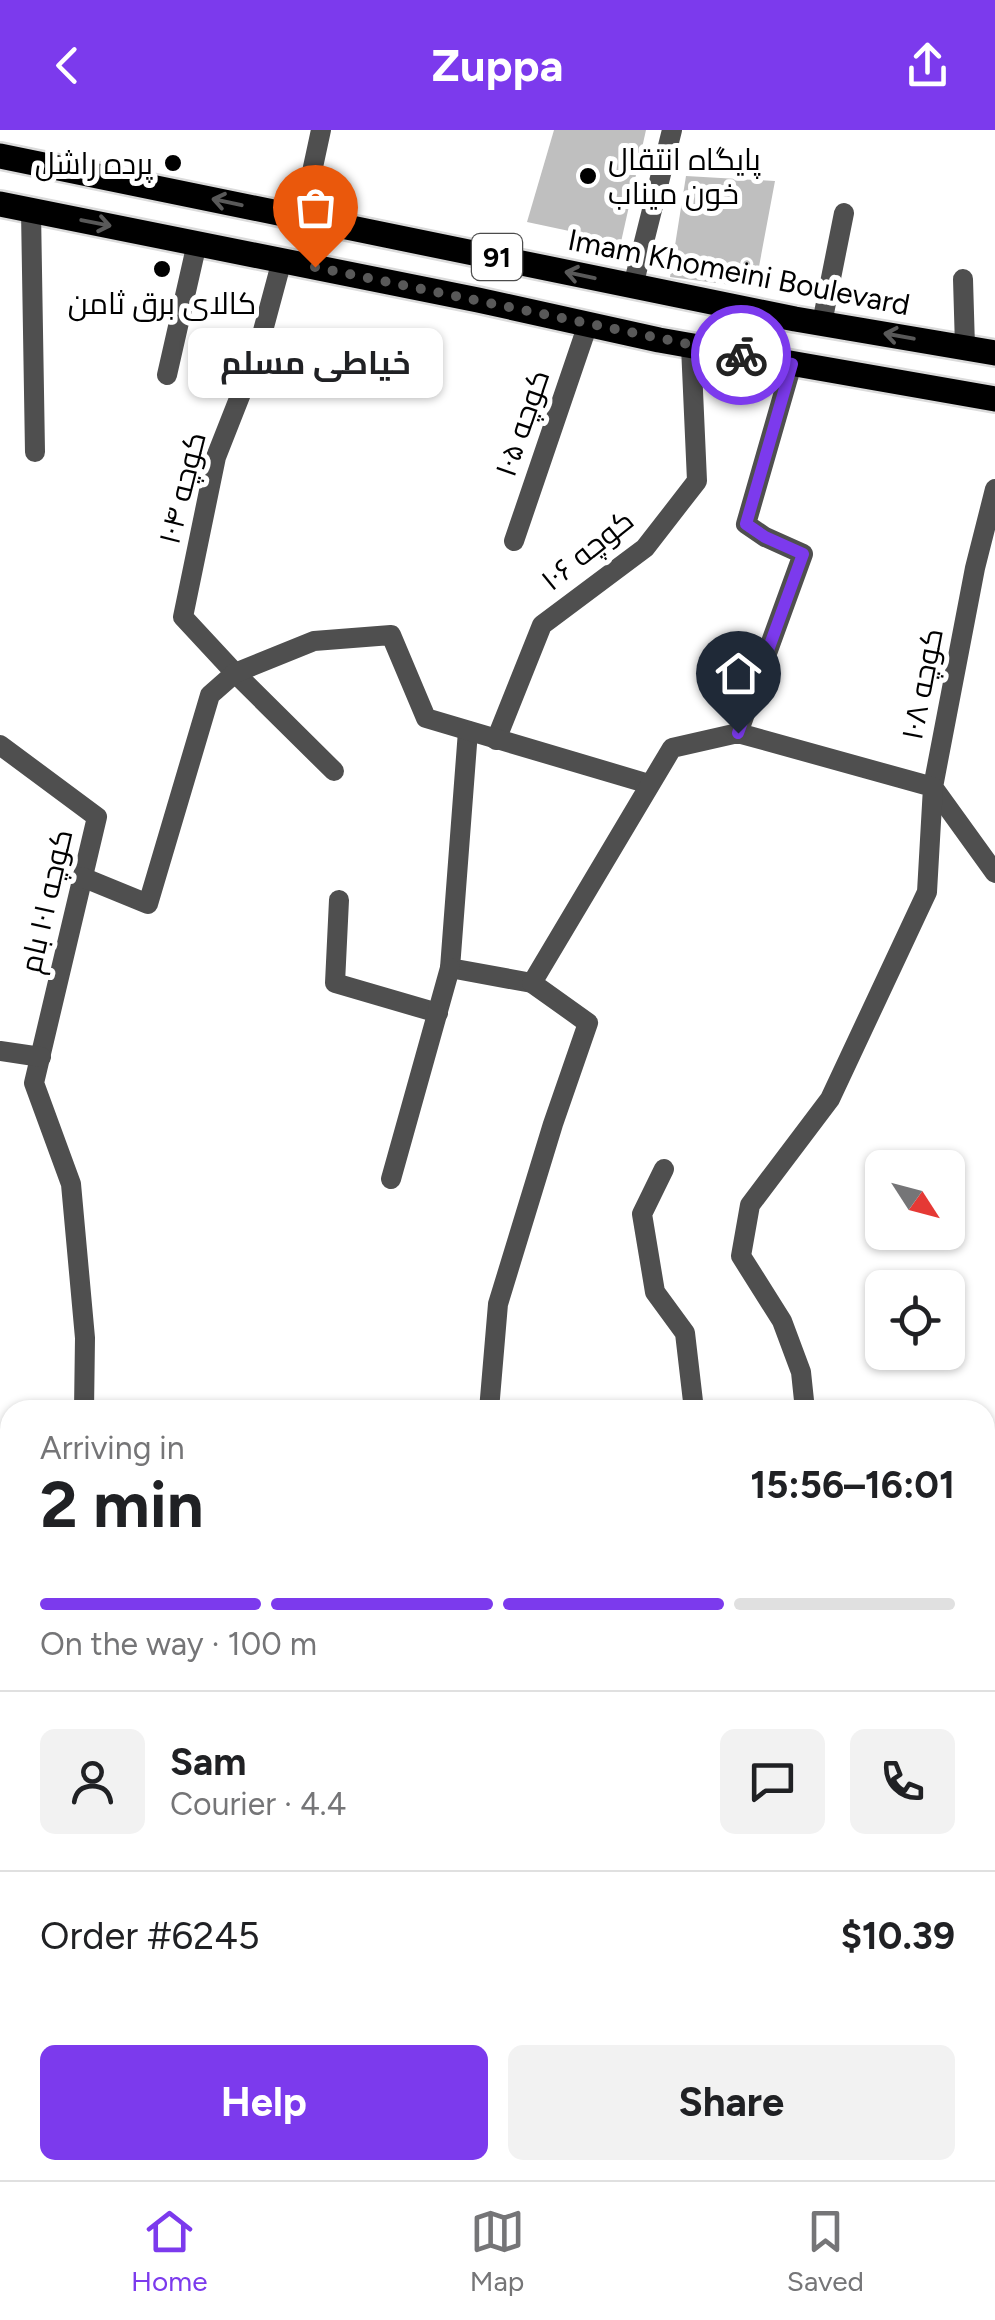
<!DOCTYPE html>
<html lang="en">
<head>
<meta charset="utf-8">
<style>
	:root { --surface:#fff; --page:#f2f2f2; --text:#202124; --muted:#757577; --line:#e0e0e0; --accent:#7c3aed }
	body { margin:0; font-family:Figtree,Cairo,sans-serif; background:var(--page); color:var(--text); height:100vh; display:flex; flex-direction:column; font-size:38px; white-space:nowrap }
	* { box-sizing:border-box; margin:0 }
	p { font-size:32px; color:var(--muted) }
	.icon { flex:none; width:55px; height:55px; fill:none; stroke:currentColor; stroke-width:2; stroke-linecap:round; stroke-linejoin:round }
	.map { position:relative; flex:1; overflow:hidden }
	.sheet { position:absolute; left:0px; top:1270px; width:995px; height:780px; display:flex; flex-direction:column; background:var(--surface); border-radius:30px 30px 0 0; box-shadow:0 2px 8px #0004 }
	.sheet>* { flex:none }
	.needle { width:65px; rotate:126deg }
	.fabs { position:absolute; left:865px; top:1020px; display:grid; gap:20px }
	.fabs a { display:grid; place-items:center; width:100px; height:100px; border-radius:15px; background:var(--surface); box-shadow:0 2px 8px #0004; font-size:50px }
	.pin { position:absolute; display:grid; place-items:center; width:85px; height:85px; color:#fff; margin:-102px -42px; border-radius:50% 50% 50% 0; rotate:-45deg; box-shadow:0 0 10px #0007 }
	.pin .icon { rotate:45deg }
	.courier { position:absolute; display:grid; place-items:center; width:100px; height:100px; margin:-50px; border:8px solid #7c3aed; border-radius:50%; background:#fff; color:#222; box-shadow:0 2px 12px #0007 }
	.bubble { position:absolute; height:70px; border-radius:15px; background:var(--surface); box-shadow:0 2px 8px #0004; font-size:32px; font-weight:700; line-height:70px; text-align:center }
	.summary em { font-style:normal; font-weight:700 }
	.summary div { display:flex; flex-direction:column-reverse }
	.summary { display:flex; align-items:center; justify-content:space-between; height:170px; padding:0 40px }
	h1 { font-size:65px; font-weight:700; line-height:75px }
	.bar { display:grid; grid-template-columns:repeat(4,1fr); gap:15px 10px; align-content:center; height:120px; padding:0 40px }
	.bar i { height:12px; border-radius:8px; background:var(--line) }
	.bar .current { background:var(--accent) }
	.bar p { grid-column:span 4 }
	.line { display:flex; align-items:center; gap:25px; padding:0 40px; border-top:2px solid var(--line) }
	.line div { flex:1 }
	.round { display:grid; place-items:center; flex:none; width:105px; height:105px; border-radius:15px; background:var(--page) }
	.primary-button { display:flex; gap:20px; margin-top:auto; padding:20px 40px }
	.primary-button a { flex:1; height:115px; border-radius:15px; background:var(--accent); color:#fff; font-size:40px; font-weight:700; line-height:115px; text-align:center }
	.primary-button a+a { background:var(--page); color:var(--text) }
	header { display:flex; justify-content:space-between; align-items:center; height:130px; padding:0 40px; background:var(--accent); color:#fff; font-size:45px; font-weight:700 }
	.tabs { display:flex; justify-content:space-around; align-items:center; height:140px; border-top:2px solid var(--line); background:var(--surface); font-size:28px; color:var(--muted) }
	.tabs a { display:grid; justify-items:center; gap:5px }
	.tabs .current { color:var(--accent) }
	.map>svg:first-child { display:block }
	.green { fill:#d6d6d6 }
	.building { fill:#bfbfbf }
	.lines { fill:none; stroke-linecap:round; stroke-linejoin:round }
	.primary-casing { stroke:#dbdbdb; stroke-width:30 }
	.street { stroke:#4f4f4f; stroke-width:20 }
	.primary { stroke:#000; stroke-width:25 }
	.oneway { stroke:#595959 }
	.done { stroke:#595959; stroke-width:10; stroke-dasharray:0 18 }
	.route { stroke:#7c3aed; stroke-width:12 }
	.poi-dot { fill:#000; stroke:#fff; stroke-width:4 }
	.labels { text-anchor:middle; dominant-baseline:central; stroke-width:10; stroke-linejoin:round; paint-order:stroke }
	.shield { fill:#fff; stroke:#4c4c4c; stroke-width:2.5 }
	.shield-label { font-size:28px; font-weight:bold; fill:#000 }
	.poi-label { font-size:30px; fill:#000; stroke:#fff; text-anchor:start }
	.street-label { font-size:30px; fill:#000; stroke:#fff }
</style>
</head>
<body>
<header><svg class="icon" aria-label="back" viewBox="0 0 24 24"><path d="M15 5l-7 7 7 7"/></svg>Zuppa<svg class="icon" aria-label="share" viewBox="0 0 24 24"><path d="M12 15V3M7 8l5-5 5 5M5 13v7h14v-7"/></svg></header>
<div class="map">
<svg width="995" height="2050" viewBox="0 0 995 2050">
	<rect width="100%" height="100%" fill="#fff"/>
	<path class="green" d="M0,1903L10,1905V2040H595L612,2050H0Z"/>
	<g class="building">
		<path d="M554,0H646L621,112L527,92Z"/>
		<path d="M686,46L775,51L755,158L670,147Z"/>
	</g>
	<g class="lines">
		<defs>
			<g id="primary">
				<path d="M0,26L795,189L995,223"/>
				<path d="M0,74L478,170L659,210L995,269"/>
			</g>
		</defs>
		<use href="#primary" class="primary-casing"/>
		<g class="street">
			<path d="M31,81L35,322"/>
			<path d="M302,88L321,0"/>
			<path d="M282,130L257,223L216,327L183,487L235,543L334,641"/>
			<path d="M963,149L965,217"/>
			<path d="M633,156L672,0"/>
			<path d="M822,193L844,83"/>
			<path d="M167,245L197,113"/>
			<path d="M995,359L975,438L933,657L995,743"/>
			<path d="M514,411L588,194"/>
			<path d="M468,601L450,838L532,853"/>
			<path d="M738,603L803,424L765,407L746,394L792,234"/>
			<path d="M496,610L542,495L645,418L697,351L691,216"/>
			<path d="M0,615L97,687L34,953L71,1054L85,1208L84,1280"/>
			<path d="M82,747L148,774L210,565L235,543L314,511L391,505L426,588L649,654"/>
			<path d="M339,770L335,853L438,883"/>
			<path d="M0,921L41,927"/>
			<path d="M664,1039L642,1084L655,1162L685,1203L694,1280"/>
			<path d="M391,1049L450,838"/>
			<path d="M489,1280L498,1174L553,994L588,893L532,853L672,618L738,603L933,657L927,762L830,969L750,1075L741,1126L782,1191L801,1242L805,1280"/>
			<path d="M985,1400L995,1406"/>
			<path d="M0,1491H10"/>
			<path d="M985,1660L995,1658"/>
			<path d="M0,1787L10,1789"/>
			<path d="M985,1868L995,1878"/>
			<path d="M226,2040V2050"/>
		</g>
		<use href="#primary" class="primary"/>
	</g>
	<defs><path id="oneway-shaft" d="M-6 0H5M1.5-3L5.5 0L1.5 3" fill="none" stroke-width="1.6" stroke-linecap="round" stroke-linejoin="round" transform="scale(2.5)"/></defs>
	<g class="oneway">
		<use href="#oneway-shaft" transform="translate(227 72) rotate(-168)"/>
		<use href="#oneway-shaft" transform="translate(96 93) rotate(11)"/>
		<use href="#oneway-shaft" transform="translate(580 145) rotate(-168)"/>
		<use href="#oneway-shaft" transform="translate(899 206) rotate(-170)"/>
	</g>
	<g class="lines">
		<path class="done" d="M315,137L741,225"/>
		<path class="route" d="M738,603L803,424L765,407L746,394L792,234L741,225"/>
	</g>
	<g class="poi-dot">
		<circle cx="173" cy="33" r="10"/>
		<circle cx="588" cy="46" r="10"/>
		<circle cx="162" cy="139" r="10"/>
	</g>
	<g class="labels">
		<rect class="shield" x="472" y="104" width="50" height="46" rx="8"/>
		<g class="shield-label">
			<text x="497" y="127">91</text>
		</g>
		<g class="poi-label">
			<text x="608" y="29">پایگاه انتقال<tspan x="608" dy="34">خون میناب</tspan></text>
			<text x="153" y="33" text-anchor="end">پرده راشل</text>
			<text x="162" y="173" text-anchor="middle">کالای برق ثامن</text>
		</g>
		<g class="street-label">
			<text transform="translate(739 142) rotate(11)">Imam Khomeini Boulevard</text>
			<text transform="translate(522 293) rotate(-71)">کوچه ۱۰۵</text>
			<text transform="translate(182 358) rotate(-76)">کوچه ۱۰۴</text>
			<text transform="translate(587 420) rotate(-39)">کوچه ۱۰۶</text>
			<text transform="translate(922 554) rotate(-79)">کوچه ۱۰۸</text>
			<text transform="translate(46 771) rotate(-77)">کوچه ۱۰۱ بام</text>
		</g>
	</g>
</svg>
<div class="fabs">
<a><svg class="needle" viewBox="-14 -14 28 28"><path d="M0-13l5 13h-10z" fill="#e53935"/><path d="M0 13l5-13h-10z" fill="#757577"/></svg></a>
<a><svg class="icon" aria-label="locate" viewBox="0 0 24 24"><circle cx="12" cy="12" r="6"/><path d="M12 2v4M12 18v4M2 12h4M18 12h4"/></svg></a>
</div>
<div class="pin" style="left:315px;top:137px;background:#ea580c"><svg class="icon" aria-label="bag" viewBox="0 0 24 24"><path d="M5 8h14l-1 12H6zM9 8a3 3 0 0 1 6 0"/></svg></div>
<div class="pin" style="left:738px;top:603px;background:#1f2937"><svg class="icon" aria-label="home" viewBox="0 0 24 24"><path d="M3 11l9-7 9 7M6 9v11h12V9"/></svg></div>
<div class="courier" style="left:741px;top:225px"><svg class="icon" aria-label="bike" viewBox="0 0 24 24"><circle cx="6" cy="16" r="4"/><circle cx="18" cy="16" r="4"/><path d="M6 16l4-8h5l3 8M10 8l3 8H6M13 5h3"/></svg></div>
<div class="bubble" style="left:188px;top:198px;width:255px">خیاطی مسلم</div>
<section class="sheet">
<div class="summary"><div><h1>2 min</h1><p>Arriving in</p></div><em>15:56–16:01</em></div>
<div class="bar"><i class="current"></i><i class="current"></i><i class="current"></i><i></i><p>On the way · 100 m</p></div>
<div class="line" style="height:180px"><a class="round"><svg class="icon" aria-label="person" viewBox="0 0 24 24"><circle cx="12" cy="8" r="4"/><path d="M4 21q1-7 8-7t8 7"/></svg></a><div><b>Sam</b><p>Courier · 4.4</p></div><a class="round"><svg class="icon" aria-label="chat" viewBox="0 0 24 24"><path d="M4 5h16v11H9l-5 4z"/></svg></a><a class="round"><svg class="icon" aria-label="phone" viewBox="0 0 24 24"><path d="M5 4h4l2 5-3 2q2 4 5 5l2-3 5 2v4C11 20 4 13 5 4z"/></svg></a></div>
<div class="line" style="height:130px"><div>Order #6245</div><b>$10.39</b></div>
<div class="primary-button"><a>Help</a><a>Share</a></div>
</section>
</div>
<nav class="tabs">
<a class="current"><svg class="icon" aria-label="home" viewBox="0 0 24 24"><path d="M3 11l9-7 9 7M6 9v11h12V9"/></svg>Home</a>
<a><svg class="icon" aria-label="map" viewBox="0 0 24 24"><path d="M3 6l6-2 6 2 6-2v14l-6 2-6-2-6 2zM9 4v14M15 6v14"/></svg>Map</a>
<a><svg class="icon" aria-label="saved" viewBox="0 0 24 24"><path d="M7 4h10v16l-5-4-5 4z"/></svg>Saved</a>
</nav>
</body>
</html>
